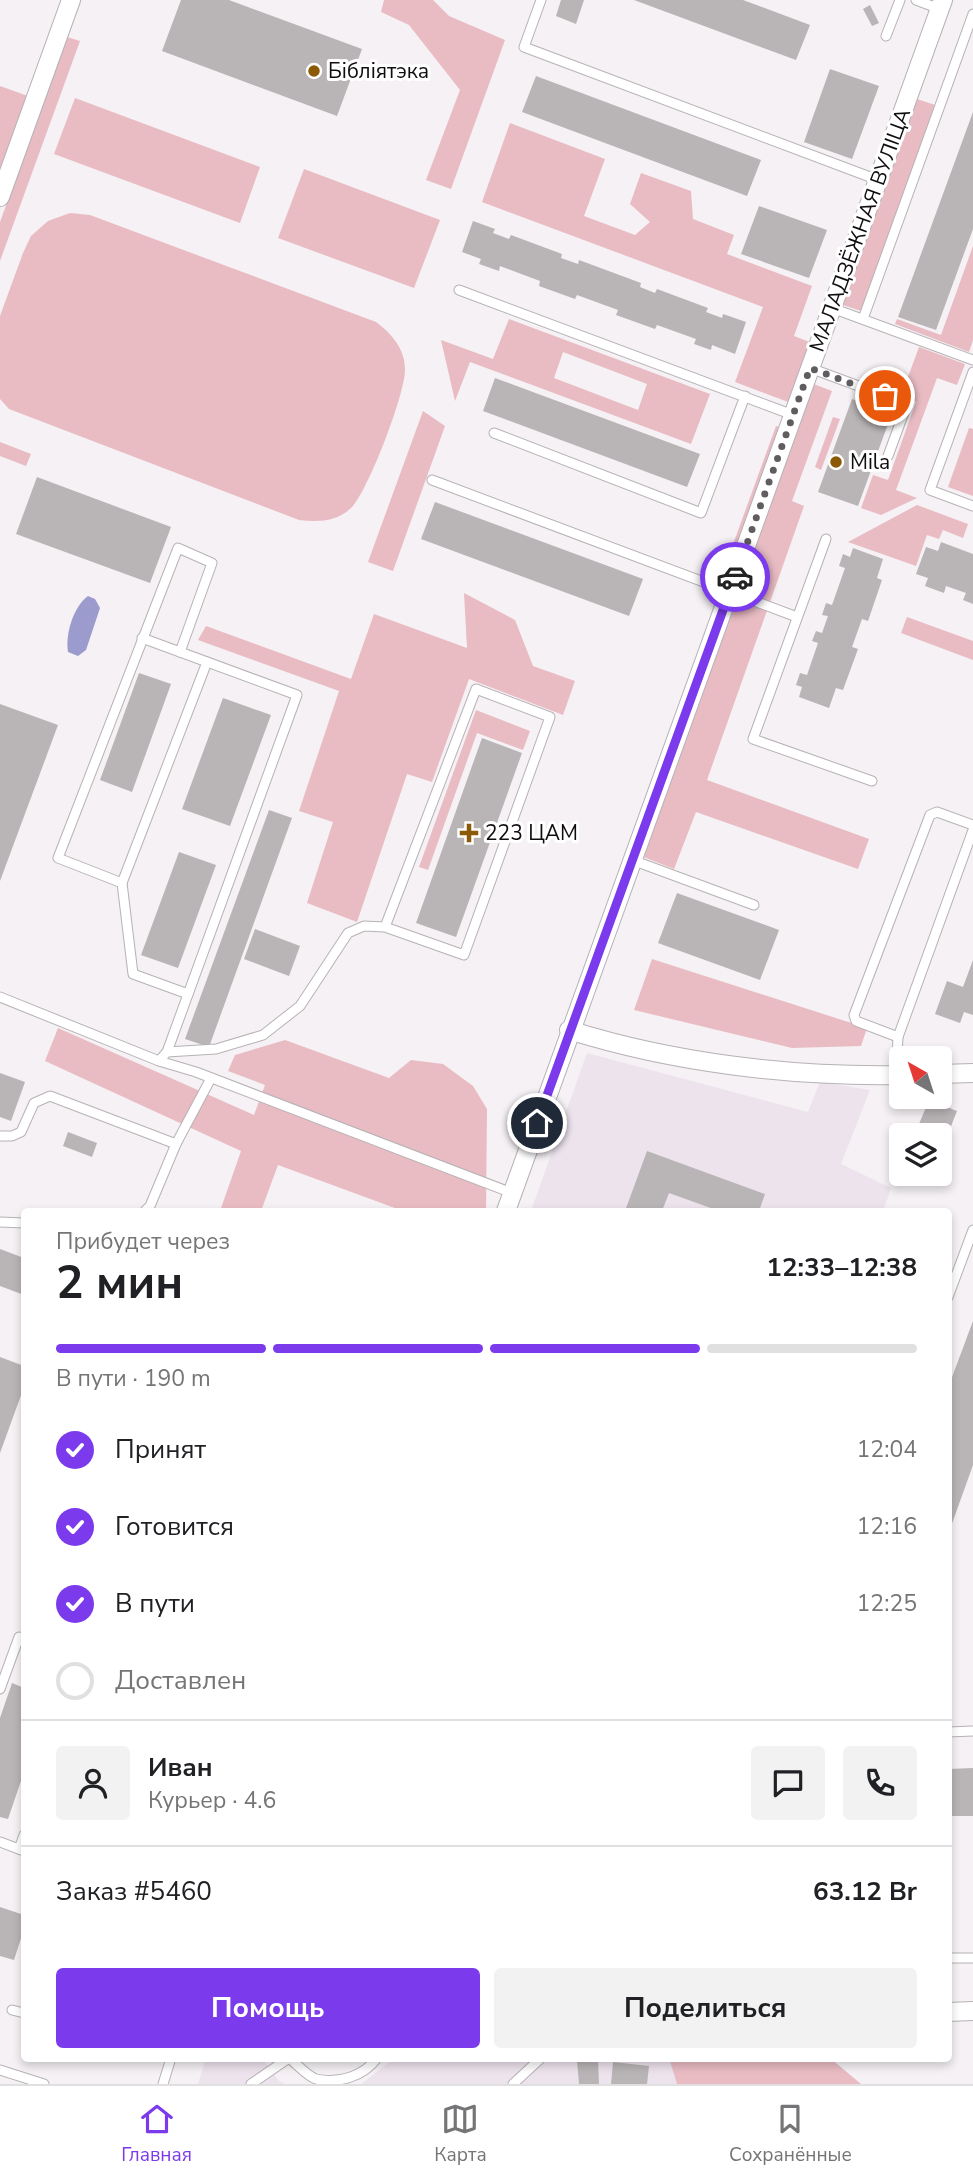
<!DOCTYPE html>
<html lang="ru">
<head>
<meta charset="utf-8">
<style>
	:root { --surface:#fff; --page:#f2f2f2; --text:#202124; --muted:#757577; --line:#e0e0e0; --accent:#7c3aed }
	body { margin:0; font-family:"Nunito Sans",sans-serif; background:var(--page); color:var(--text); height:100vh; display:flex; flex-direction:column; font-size:26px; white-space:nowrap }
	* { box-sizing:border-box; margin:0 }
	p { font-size:23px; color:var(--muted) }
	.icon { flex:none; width:38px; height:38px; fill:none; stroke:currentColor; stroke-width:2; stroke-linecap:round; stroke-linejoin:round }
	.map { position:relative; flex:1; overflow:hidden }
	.side { position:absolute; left:21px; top:1208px; width:931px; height:854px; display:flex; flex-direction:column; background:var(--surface); border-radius:7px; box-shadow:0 4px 10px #0003 }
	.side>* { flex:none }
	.needle { width:46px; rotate:321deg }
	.fabs { position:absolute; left:889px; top:1046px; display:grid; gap:14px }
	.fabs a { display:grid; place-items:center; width:63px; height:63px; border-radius:7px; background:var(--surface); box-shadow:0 4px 10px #0003; font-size:35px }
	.pin { position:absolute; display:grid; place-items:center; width:60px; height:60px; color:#fff; margin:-30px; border:4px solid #fff; border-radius:50%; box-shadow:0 2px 7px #0007 }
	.courier { position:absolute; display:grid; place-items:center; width:70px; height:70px; margin:-35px; border:5px solid #7c3aed; border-radius:50%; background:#fff; color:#222; box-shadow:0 2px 9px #0007 }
	.overview em { font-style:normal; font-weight:700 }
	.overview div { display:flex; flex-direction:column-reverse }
	.overview { display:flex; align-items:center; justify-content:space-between; height:119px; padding:0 35px }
	h1 { font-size:46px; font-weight:700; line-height:52px }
	.bar { display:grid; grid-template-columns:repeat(4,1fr); gap:10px 7px; align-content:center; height:84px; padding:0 35px }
	.bar i { height:9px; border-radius:5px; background:var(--line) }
	.bar .current { background:var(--accent) }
	.bar p { grid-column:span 4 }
	.line { display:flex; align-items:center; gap:18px; padding:0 35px; border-top:2px solid var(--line) }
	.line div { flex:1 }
	.round { display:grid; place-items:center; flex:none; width:74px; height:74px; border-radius:7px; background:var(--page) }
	ol { padding:0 35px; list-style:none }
	li { display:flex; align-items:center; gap:21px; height:77px }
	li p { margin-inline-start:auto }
	li .icon { padding:7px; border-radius:50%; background:var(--accent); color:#fff; stroke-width:4 }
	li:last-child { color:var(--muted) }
	li i { width:38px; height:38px; border:4px solid var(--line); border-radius:50% }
	.action { display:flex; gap:14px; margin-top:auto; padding:14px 35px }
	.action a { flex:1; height:80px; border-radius:7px; background:var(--accent); color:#fff; font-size:28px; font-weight:700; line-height:80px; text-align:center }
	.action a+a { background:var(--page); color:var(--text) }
	.tabs { display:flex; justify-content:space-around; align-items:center; height:98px; border-top:2px solid var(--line); background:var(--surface); font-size:19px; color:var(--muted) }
	.tabs a { display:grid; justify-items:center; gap:4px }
	.tabs .current { color:var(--accent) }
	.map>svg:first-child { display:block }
	.built { fill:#ede3ed }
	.green { fill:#e9bcc3; fill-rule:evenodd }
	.water { fill:#9b9bcd }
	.building { fill:#b9b4b6 }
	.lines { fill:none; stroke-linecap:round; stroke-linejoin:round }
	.lane-casing { stroke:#b6b2b6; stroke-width:11 }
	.street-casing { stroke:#b6b2b6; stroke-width:20 }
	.lane { stroke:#fff; stroke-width:9 }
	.street { stroke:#fff; stroke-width:18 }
	.done { stroke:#605d60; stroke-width:7; stroke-dasharray:0 12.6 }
	.route { stroke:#7c3aed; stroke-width:9 }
	.poi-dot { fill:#8c5a06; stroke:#fff; stroke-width:2.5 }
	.labels { text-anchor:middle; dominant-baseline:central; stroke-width:6; stroke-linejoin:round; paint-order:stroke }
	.poi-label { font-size:21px; fill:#0f0d0f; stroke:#fff; text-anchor:start }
	.street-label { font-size:21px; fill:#0f0d0f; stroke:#fff }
</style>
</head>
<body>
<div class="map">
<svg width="973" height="2084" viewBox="0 0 973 2084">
	<rect width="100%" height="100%" fill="#f5f1f5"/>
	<g class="built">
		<path d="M587,1053L808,1112L820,1082L870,1090L841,1164L891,1188L883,1211H531Z"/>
		<path d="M206,2058H262L279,2081L285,2084H198Z"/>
		<path d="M395,2058H669L677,2084H361Z"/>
	</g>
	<g class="green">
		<path d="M384,0H433L449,16L505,40L451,189L426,180L460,90L409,25L381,12Z"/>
		<path d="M67,37L80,41L0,261V222Z"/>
		<path d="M0,86L28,96L0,172Z"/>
		<path d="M75,98L260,167L240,223L54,154Z"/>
		<path d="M917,99L935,105L861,311L840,304Z"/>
		<path d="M510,123L605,159L584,216L635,235L650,222L630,204L641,173L691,191L693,219L734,235L727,254L812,286L794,336L812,343L791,403L735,382L763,307L482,202Z"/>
		<path d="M304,169L440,220L414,288L278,238Z"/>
		<path d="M70,213L90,215L376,322C392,334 405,349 405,370C405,394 367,494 350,509C335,522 318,522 299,520L9,409L0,399V316L23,253L31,236L48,221Z"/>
		<path d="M973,246V340L969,352L895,324L897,319L941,335Z"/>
		<path d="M509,319L710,394L691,444L470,362L455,401L441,340L493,359ZM563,352L647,384L638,410L554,378Z"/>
		<path d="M919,347L965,364L957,385L937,378L896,490L917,498L881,515L861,508L873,475L888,480L916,402L901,396Z"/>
		<path d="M811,383L832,391L792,501L804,506L707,780L869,839L858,869L696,812L674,869L641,856Z"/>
		<path d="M423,411L445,426L393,571L368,562Z"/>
		<path d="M833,417L840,419L821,470L815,467Z"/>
		<path d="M776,426L782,428L725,585L719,583Z"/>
		<path d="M969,428L973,429V496L948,487Z"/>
		<path d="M0,442L31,454L26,466L0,456Z"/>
		<path d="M917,505L968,524L963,538L943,530L939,539L927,535L916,566L848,542Z"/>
		<path d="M464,593L515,620L533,666L575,681L563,715L469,679L432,782L407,774L357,922L307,903L333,822L299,811L339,691L198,640L206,626L351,679L374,614L467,648Z"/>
		<path d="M907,617L973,641V660L901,633Z"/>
		<path d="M476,710L530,731L523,750L477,733L428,870L419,867Z"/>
		<path d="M652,959L867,1028L861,1046L792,1048L634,1010Z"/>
		<path d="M58,1028L254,1115L265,1085L228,1071L235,1055L285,1040L389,1078L411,1060L443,1064L473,1086L487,1109L486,1211H403L278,1165L261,1211H220L241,1151L45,1061Z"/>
		<path d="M669,2058H830L861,2084H677Z"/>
	</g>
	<path class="water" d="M88,596L95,599L100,608L86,650L78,656L68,652C65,635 73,607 88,596Z"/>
	<g class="building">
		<path d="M181,0H229L362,49L337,116L162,51Z"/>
		<path d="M561,0H584L576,24L556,16Z"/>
		<path d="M634,0H743L810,25L796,60Z"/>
		<path d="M870,5L879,23L872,26L863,9Z"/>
		<path d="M830,69L879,86L852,159L804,142Z"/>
		<path d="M536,76L761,160L747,196L522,112Z"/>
		<path d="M973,112V229L936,330L898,317Z"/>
		<path d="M759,206L827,230L809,278L741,254Z"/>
		<path d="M473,221L495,229L493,233L509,239L511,235L562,254L561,258L578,264L579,260L641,283L640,287L655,293L657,289L708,308L706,312L722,318L723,314L746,322L735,354L712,345L711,350L694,344L696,339L657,325L655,329L616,315L618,310L577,295L575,299L539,286L540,281L500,266L499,271L479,264L481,259L462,252Z"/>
		<path d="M495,378L700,454L687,487L483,411Z"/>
		<path d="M852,399L892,413L858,506L818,492Z"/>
		<path d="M37,477L171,527L150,583L16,534Z"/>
		<path d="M435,502L643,579L629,616L421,539Z"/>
		<path d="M941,542L973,554V604L963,600L966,593L946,586L944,593L925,586L928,578L916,574L926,547L938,551Z"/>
		<path d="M853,548L883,559L877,578L882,580L868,621L862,619L852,647L858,649L843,690L836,688L829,708L799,697L802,687L796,685L800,673L807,675L818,643L812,641L816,631L822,633L828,616L822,615L826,603L832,605L845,568L839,566L843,554L850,557Z"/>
		<path d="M139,673L171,684L132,792L100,780Z"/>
		<path d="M223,698L271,715L230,826L182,809Z"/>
		<path d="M0,704L58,725L0,881Z"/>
		<path d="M482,738L522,753L456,937L416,923Z"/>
		<path d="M269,810L292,818L209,1047L185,1039Z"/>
		<path d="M179,852L216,865L178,968L141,955Z"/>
		<path d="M677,893L779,930L760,980L658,943Z"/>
		<path d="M255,929L300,946L289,976L244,959Z"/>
		<path d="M973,960V1015L964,1012L960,1023L935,1014L947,981L963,987Z"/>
		<path d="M0,1073L25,1082L11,1121L0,1117Z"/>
		<path d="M929,1100L957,1111L940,1154V1136H914Z"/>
		<path d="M68,1132L97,1143L92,1157L63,1146Z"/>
		<path d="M647,1151L765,1194L759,1211H719L669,1193L662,1211H625Z"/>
		<path d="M0,1249L24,1258V1295L0,1286Z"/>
		<path d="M973,1321V1465L949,1532L948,1388Z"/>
		<path d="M0,1357L24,1366V1387L0,1453Z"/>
		<path d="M12,1683L24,1688V1772L8,1819L0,1817V1718Z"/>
		<path d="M973,1768V1816H948V1769Z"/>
		<path d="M0,1907L24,1915V1929L14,1960L0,1956Z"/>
		<path d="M598,2059L599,2084H579L577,2060Z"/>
		<path d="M613,2062L649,2066L647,2084H611Z"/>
	</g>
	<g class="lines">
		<defs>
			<g id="lane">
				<path d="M541,0L524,47L878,180"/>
				<path d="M916,0L940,9"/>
				<path d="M886,36L900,0"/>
				<path d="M459,290L793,415"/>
				<path d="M832,308L973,360"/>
				<path d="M863,319L973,14"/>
				<path d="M810,368L907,404L888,456"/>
				<path d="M973,372L930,490L973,506"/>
				<path d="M494,433L701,513L745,396"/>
				<path d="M432,480L797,617"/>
				<path d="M826,539L753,739L872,781"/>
				<path d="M142,638L297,695L167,1052"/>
				<path d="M180,652L212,563L178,548L58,858L122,883L133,974L188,994"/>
				<path d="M632,860L754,905"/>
				<path d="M122,883L207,662"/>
				<path d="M0,997L159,1061L196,1072L512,1193"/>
				<path d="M898,1037L856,1021L854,1015L930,815L937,812L973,825"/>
				<path d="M159,1061L167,1052L216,1049L263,1035L300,1006L348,933L364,926L385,927L464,955L550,717L476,689L385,927"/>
				<path d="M896,1075L898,1037L973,830"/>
				<path d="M0,1136H12L21,1132L34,1103L50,1096L176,1144"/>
				<path d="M145,1211L150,1206L176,1144L210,1080"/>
				<path d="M0,1222L24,1223"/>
				<path d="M948,1297L973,1230"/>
				<path d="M0,1689L19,1637L24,1639"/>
				<path d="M948,1732L973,1731"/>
				<path d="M0,1842L24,1851"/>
				<path d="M19,1849L24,1835"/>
				<path d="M948,1958H973"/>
				<path d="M12,2010L24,2013"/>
				<path d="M289,2058C297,2064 307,2076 316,2079C339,2084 364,2076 377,2058"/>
				<path d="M0,2070L44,2084"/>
				<path d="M163,2084L171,2058"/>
				<path d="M251,2084L289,2058"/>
				<path d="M513,2084L541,2058"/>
			</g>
			<g id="street">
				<path d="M0,197L71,0"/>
				<path d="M569,1030C674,1063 792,1077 901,1075"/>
				<path d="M940,1074L973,1073"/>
				<path d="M506,1211L943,0"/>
				<path d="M948,2012L973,2011"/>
			</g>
		</defs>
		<use href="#lane" class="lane-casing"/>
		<use href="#street" class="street-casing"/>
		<use href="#lane" class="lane"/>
		<use href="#street" class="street"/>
	</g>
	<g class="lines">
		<path class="done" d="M735,577L810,368L885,396"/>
		<path class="route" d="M537,1123L735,577"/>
	</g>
	<g class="poi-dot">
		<circle cx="314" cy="71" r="7"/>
		<circle cx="836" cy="462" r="7"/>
		<path d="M465.5 822.5h7v7h7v7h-7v7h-7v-7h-7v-7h7z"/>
	</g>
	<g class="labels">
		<g class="poi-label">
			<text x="328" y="71">Бібліятэка</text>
			<text x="850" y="462">Mila</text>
			<text x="485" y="833">223 ЦAM</text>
		</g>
		<g class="street-label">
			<text transform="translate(860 230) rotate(-70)">МАЛАДЗЁЖНАЯ ВУЛІЦА</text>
		</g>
	</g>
</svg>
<div class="fabs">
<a><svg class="needle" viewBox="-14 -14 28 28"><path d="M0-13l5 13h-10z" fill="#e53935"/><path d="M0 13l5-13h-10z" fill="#757577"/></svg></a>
<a><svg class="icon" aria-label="layers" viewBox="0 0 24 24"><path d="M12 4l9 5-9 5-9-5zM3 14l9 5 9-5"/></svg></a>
</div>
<div class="pin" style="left:885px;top:396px;background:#ea580c"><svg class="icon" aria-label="bag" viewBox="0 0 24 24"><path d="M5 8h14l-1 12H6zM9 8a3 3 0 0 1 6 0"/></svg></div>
<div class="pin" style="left:537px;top:1123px;background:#1f2937"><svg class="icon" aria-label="home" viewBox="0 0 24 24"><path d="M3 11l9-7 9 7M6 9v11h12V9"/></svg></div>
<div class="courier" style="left:735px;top:577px"><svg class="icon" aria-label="car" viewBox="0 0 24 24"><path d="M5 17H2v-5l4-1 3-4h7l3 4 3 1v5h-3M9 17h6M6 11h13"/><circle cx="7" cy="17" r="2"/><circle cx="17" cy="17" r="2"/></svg></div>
<section class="side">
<div class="overview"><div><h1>2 мин</h1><p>Прибудет через</p></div><em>12:33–12:38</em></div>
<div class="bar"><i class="current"></i><i class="current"></i><i class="current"></i><i></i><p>В пути · 190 m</p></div>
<ol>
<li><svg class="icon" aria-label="check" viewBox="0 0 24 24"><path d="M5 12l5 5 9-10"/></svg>Принят<p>12:04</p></li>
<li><svg class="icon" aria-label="check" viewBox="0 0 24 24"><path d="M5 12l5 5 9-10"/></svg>Готовится<p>12:16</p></li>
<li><svg class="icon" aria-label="check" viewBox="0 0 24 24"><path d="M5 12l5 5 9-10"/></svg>В пути<p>12:25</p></li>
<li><i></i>Доставлен</li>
</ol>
<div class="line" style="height:126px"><a class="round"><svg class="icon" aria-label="person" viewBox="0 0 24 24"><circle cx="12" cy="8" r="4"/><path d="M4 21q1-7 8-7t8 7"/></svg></a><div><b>Иван</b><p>Курьер · 4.6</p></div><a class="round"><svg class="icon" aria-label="chat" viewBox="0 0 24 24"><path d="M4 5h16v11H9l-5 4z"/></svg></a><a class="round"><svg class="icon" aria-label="phone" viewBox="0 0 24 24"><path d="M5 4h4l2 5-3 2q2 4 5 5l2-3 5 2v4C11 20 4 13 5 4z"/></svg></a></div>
<div class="line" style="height:91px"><div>Заказ #5460</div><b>63.12 Br</b></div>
<div class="action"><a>Помощь</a><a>Поделиться</a></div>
</section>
</div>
<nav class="tabs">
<a class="current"><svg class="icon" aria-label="home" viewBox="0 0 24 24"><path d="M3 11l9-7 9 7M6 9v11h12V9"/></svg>Главная</a>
<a><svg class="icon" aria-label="map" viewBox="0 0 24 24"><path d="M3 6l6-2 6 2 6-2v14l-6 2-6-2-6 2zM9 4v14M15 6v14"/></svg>Карта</a>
<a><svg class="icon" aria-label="saved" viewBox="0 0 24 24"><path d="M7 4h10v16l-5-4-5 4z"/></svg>Сохранённые</a>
</nav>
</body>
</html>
